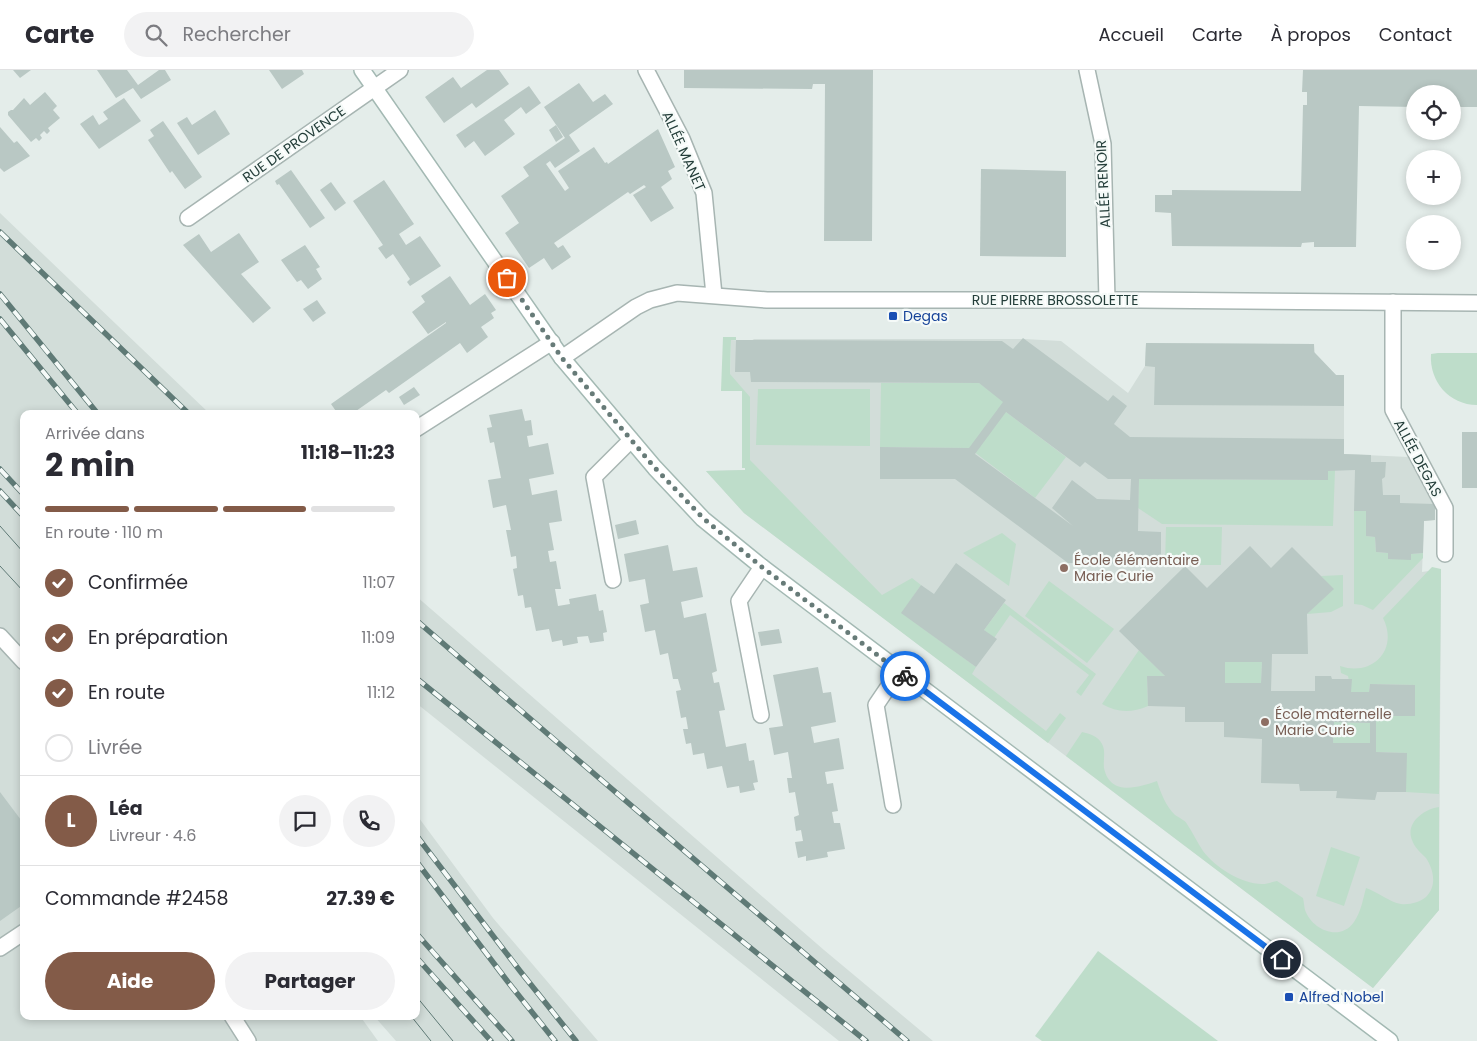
<!DOCTYPE html>
<html lang="fr">
<head>
<meta charset="utf-8">
<style>
	:root { --surface:#fff; --page:#f2f2f3; --text:#2b2b33; --muted:#7c7c81; --line:#e1e1e2; --accent:#835b48 }
	body { margin:0; font-family:Poppins,sans-serif; background:var(--page); color:var(--text); height:100vh; display:flex; flex-direction:column; font-size:19px; white-space:nowrap }
	* { box-sizing:border-box; margin:0 }
	p { font-size:16px; color:var(--muted) }
	.icon { flex:none; width:28px; height:28px; fill:none; stroke:currentColor; stroke-width:2; stroke-linecap:round; stroke-linejoin:round }
	.map { position:relative; flex:1; overflow:hidden }
	.drawer { position:absolute; left:20px; top:340px; width:400px; height:610px; display:flex; flex-direction:column; background:var(--surface); border-radius:10px; box-shadow:0 2px 8px #0003 }
	.drawer>* { flex:none }
	.tools { position:absolute; left:1406px; top:15px; display:grid; gap:10px }
	.tools a { display:grid; place-items:center; width:55px; height:55px; border-radius:50%; background:var(--surface); box-shadow:0 2px 8px #0003; font-size:25px }
	.pin { position:absolute; display:grid; place-items:center; width:42px; height:42px; color:#fff; margin:-21px; border:2px solid #fff; border-radius:50%; box-shadow:0 1px 5px #0007 }
	.courier { position:absolute; display:grid; place-items:center; width:50px; height:50px; margin:-25px; border:4px solid #1a73e8; border-radius:50%; background:#fff; color:#222; box-shadow:0 1px 6px #0007 }
	.summary em { font-style:normal; font-weight:700 }
	.summary div { display:flex; flex-direction:column-reverse }
	.summary { display:flex; align-items:center; justify-content:space-between; height:85px; padding:0 25px }
	h1 { font-size:32px; font-weight:700; line-height:38px }
	.bar { display:grid; grid-template-columns:repeat(4,1fr); gap:8px 5px; align-content:center; height:60px; padding:0 25px }
	.bar i { height:6px; border-radius:4px; background:var(--line) }
	.bar .current { background:var(--accent) }
	.bar p { grid-column:span 4 }
	.line { display:flex; align-items:center; gap:12px; padding:0 25px; border-top:1px solid var(--line) }
	.line div { flex:1 }
	.round { display:grid; place-items:center; flex:none; width:52px; height:52px; border-radius:26px; background:var(--page) }
	ol { padding:0 25px; list-style:none }
	li { display:flex; align-items:center; gap:15px; height:55px }
	li p { margin-inline-start:auto }
	li .icon { padding:5px; border-radius:50%; background:var(--accent); color:#fff; stroke-width:4 }
	li:last-child { color:var(--muted) }
	li i { width:28px; height:28px; border:2px solid var(--line); border-radius:50% }
	.action { display:flex; gap:10px; margin-top:auto; padding:10px 25px }
	.action a { flex:1; height:58px; border-radius:30px; background:var(--accent); color:#fff; font-size:20px; font-weight:700; line-height:58px; text-align:center }
	.action a+a { background:var(--page); color:var(--text) }
	header { display:flex; align-items:center; gap:30px; box-sizing:border-box; height:70px; padding:0 25px; background:var(--surface); border-bottom:1px solid var(--line) }
	header strong { font-size:24px }
	nav { display:flex; gap:28px; margin-inline-start:auto; font-size:18px }
	.search { width:350px; height:45px; background:var(--page); display:flex; align-items:center; gap:12px; box-sizing:border-box; padding:0 18px; border-radius:28px; color:var(--muted); font-size:19px }
	.map>svg:first-child { display:block }
	.built { fill:#d2ddd9 }
	.green { fill:#beddca }
	.building { fill:#b9c8c4; fill-rule:evenodd }
	.lines { fill:none; stroke-linecap:round; stroke-linejoin:round }
	.lane-casing { stroke:#a7b5b2; stroke-width:18 }
	.street-casing { stroke:#a7b5b2; stroke-width:18 }
	.secondary-casing { stroke:#a3b9b3; stroke-width:18 }
	.lane { stroke:#fff; stroke-width:15 }
	.street { stroke:#fff; stroke-width:15 }
	.secondary { stroke:#fff; stroke-width:15 }
	.tram { stroke:#5f7a76; stroke-width:1 }
	.rail-casing { stroke:#5f7a76; stroke-width:5.5 }
	.rail { stroke:#f5faf8; stroke-width:4; stroke-dasharray:11; stroke-linecap:butt }
	.done { stroke:#677b78; stroke-width:5; stroke-dasharray:0 9 }
	.route { stroke:#1a73e8; stroke-width:6 }
	.transit-dot { fill:#1a4fb4; stroke:#f5faf8; stroke-width:2 }
	.education-dot { fill:#8d6e63; stroke:#f5faf8; stroke-width:2 }
	.labels { text-anchor:middle; dominant-baseline:central; stroke-width:4.5; stroke-linejoin:round; paint-order:stroke }
	.street-label { font-size:14px; fill:#243e3a; stroke:#f5faf8 }
	.transit-label { font-size:14px; fill:#164399; stroke:#f5faf8; text-anchor:start }
	.education-label { font-size:14px; fill:#785e54; stroke:#f5faf8; text-anchor:start }
</style>
</head>
<body>
<header>
<strong>Carte</strong>
<div class="search"><svg class="icon" aria-label="search" viewBox="0 0 24 24"><circle cx="10" cy="10" r="6"/><path d="M15 15l6 6"/></svg>Rechercher</div>
<nav><a>Accueil</a><a>Carte</a><a>À propos</a><a>Contact</a></nav>
</header>
<div class="map">
<svg width="1477" height="971" viewBox="0 0 1477 971">
	<rect width="100%" height="100%" fill="#e4edea"/>
	<g class="built">
		<path d="M0,143L210,344H24V946H360L378,971H0Z"/>
		<path d="M754,269H1024L1061,271L1128,323L1145,296L1146,273L1314,274L1315,283L1336,305H1344V384L1408,387L1435,434V450L1424,451L1422,502L1441,499L1439,840L1373,918L744,443L706,401L745,400L746,323L730,305L731,270L751,271Z"/>
		<path d="M416,526L824,880L933,971H839L416,633Z"/>
		<path d="M416,744L493,848L598,971H396L374,946H416Z"/>
	</g>
	<g class="green">
		<path d="M723,267H736V270H731L730,304L750,327V390L882,525L912,508L921,515L902,543L976,597L972,604L1046,661L1060,643L1066,648L1048,673L744,443L706,401L745,400V398H742V321H721Z"/>
		<path d="M1438,283H1477V335C1449,335 1429,311 1431,284Z"/>
		<path d="M881,313H979L1010,336L1006,342L1066,387L1035,428L969,378L880,377Z"/>
		<path d="M758,319H870V376L756,375Z"/>
		<path d="M1335,400L1333,456L1162,454L1138,438L1139,409L1328,410V401Z"/>
		<path d="M1354,441H1366V466L1375,467L1376,482L1388,483V489H1411V484L1423,483V488L1373,540L1362,535L1354,534Z"/>
		<path d="M1166,457H1222L1221,495H1165Z"/>
		<path d="M1002,463L1016,474L1009,516L963,483Z"/>
		<path d="M1432,497L1441,499L1439,724L1406,722V683L1376,682V646H1414L1415,615L1370,614L1369,622H1351L1348,606L1341,603L1340,596C1372,607 1399,580 1383,548Z"/>
		<path d="M1343,505V536L1331,542L1307,544L1333,519L1321,506Z"/>
		<path d="M1049,511L1114,559L1087,593L1025,546Z"/>
		<path d="M1004,533L1096,604L1081,626L1076,622L1089,605L1010,545L994,568L984,560Z"/>
		<path d="M1139,580L1165,606H1147L1148,636C1132,643 1117,643 1102,634Z"/>
		<path d="M1225,592H1262L1261,613H1225Z"/>
		<path d="M1334,652L1370,653V673H1333Z"/>
		<path d="M1082,662C1090,664 1098,666 1102,674C1106,681 1103,690 1104,698C1110,726 1137,718 1157,711C1161,724 1166,736 1175,745C1179,748 1185,750 1187,754C1193,763 1197,772 1203,781C1215,797 1241,814 1262,814C1267,814 1272,812 1277,811L1303,828C1304,832 1304,836 1305,840C1312,860 1340,872 1354,852C1361,842 1363,829 1366,818C1378,822 1389,832 1401,834C1410,835 1420,832 1426,827C1437,816 1434,800 1426,788C1421,783 1414,777 1412,770C1405,753 1424,739 1439,737V840L1373,918L1066,686Z"/>
		<path d="M1331,777L1360,787L1344,836L1316,826Z"/>
		<path d="M1098,881L1218,971H1042L1035,966Z"/>
	</g>
	<g class="building">
		<path d="M13,0H31L20,8Z"/>
		<path d="M97,0H127L138,15L159,0H165L171,10L141,29L133,18L116,28Z"/>
		<path d="M269,0H302L304,4L282,19Z"/>
		<path d="M487,0H499L509,14L476,38L472,33L444,53L425,27L453,7L461,18Z"/>
		<path d="M684,0H873L872,171H824L825,14H813L812,19L684,18Z"/>
		<path d="M1303,0H1477V37H1452V24H1415V37L1359,36L1356,177H1314V172L1302,173L1301,177L1172,176L1171,143L1155,142V125H1172V120L1301,121L1303,35H1307V22H1302Z"/>
		<path d="M579,13L593,32L605,24L613,34L569,65L580,81L555,98L550,91L546,94L565,121L569,118L558,101L594,77L605,93L607,92L608,94L658,59L675,97L668,101L672,109L661,117L674,138L651,152L633,125L646,117L644,115L630,124L628,122L554,173L558,178L563,175L571,187L552,200L544,188L529,198L505,163L519,153L501,126L529,106L523,97L565,68L544,37Z"/>
		<path d="M529,16L541,33L526,44L521,37L504,50L515,64L485,86L474,71L465,78L456,65Z"/>
		<path d="M45,22L57,36L53,40L60,48L48,58L50,61L47,64L44,61L40,65L42,68L39,71L36,68L31,72L8,45V42L11,40H13L24,28L30,35Z"/>
		<path d="M124,28L141,51L99,79L80,54L93,45L99,55L108,49L103,42Z"/>
		<path d="M215,40L230,64L198,85L177,53L187,47L192,55Z"/>
		<path d="M163,51L202,107L185,119L172,101L170,103L148,70L154,66L150,60Z"/>
		<path d="M556,55L563,67L556,72L549,60Z"/>
		<path d="M0,57L14,73L17,71L30,86L4,102L0,98Z"/>
		<path d="M981,99L1066,101V187L980,186Z"/>
		<path d="M291,100L325,148L310,158L279,114L277,115L275,111Z"/>
		<path d="M384,110L414,154L399,164L406,175L420,166L441,196L410,216L407,212L410,209L393,184L386,189L378,178L383,175L353,131Z"/>
		<path d="M331,112L346,133L335,141L320,120Z"/>
		<path d="M239,163L259,192L241,204L271,238L253,253L183,175L199,164L211,182Z"/>
		<path d="M305,175L320,197L316,199L322,209L308,219L301,210L297,212L281,190Z"/>
		<path d="M450,206L470,235L485,224L496,240L491,243L494,248L481,257L488,267L467,283L460,273L389,323L386,320L356,341L358,344H338L331,334L446,253V252L428,264L412,242L425,232L421,226Z"/>
		<path d="M317,230L326,243L313,252L303,239Z"/>
		<path d="M1023,268L1108,331L1113,325L1127,336L1114,354L1130,367L1344,369V384L1371,385V392H1386L1385,407L1382,409L1383,425H1400V433L1435,434V450L1424,451L1423,483L1411,484V490L1388,489V483L1376,482L1375,467L1366,466V441H1354L1355,400L1328,401V410L1139,409L1138,461L1161,462V494L1068,493L955,409H880V377L969,378L1003,332L979,313L751,312L750,302H735L736,270L1002,271L1013,279ZM1006,342L1080,397L1085,392L1108,409H1131L1130,430L1097,429L1072,410L1052,438L1073,456L975,384Z"/>
		<path d="M1146,273L1314,274V282L1336,305H1344V336L1154,335L1155,297L1145,296Z"/>
		<path d="M414,317L420,325L404,335L399,327Z"/>
		<path d="M522,339L525,351L531,350L533,365L527,366L529,377L548,373L554,404L529,409L532,425L557,420L562,451L549,453L554,480L548,481L550,492L556,491L561,519H555L558,536L570,534L569,529L596,524L599,541L603,540L607,562L603,563L604,571L590,573L588,566L577,567L578,573L563,576L562,570L552,572L549,559L536,561L531,537L525,538L523,525L518,526L513,499L517,498L516,486L511,487L506,460H511L506,435L493,438L488,410L501,408L494,372L490,373L487,358L492,357L489,345Z"/>
		<rect x="1462" y="362" width="15" height="56"/>
		<path d="M636,450L639,464L618,469L615,455Z"/>
		<path d="M668,475L673,501L697,497L703,527L681,532L684,548L706,543L717,601L712,603L714,613L719,612L725,640L719,641L726,677L746,673L749,691L754,690L758,712L753,713L755,720L740,723L739,716L727,718L722,696L707,699L704,683L693,685L691,673L686,674L683,659H688L686,647L681,648L676,621L681,620L678,609H673L668,583L660,585L655,560L645,562L640,535L649,533L645,509L629,512L624,484Z"/>
		<path d="M1250,476L1271,498L1292,477L1334,519L1307,544L1308,584H1272L1271,621H1315V606H1331L1332,609H1352L1351,622H1369L1370,614L1415,615V646H1376V682L1407,683L1406,722H1377L1375,730L1336,728L1337,721H1300L1299,714L1261,713L1262,669L1224,667V652H1185V637L1148,636L1147,606H1165L1119,561L1185,496L1207,518ZM1225,592H1262L1261,613H1225ZM1334,652L1370,653V673H1333Z"/>
		<path d="M956,493L1006,530L984,560L997,569L976,597L901,543L921,515L934,524Z"/>
		<path d="M779,559L782,573L761,576L758,562Z"/>
		<path d="M818,597L823,623L831,622L836,652L811,657L814,673L839,668L844,699L825,702L827,714L833,713L838,741L832,742L834,753H840L845,779L827,782L828,787L806,791V786L798,788L795,772L803,771L801,760L796,761L794,747L799,745L795,722L789,723L787,708H792L788,682L774,685L769,658L783,656L773,605Z"/>
		<path d="M0,722L24,754V834L0,851Z"/>
	</g>
	<g class="lines">
		<defs>
			<g id="lane">
				<path d="M1393,232V340L1445,438V484"/>
				<path d="M416,359L552,272"/>
				<path d="M613,510L594,407L631,370"/>
				<path d="M761,645L739,531L762,497"/>
				<path d="M893,735L876,635L899,601"/>
				<path d="M0,878L24,862"/>
			</g>
			<g id="street">
				<path d="M646,0L682,69L704,123L714,225"/>
				<path d="M1087,0L1103,74L1107,230"/>
				<path d="M188,148L400,0"/>
				<path d="M562,288L636,237L650,230L677,223L767,230H1140L1477,233"/>
				<path d="M0,566L24,592"/>
				<path d="M232,946L248,971"/>
			</g>
			<path id="secondary" d="M362,0L562,288L655,398L703,449L762,497L1390,971"/>
		</defs>
		<use href="#lane" class="lane-casing"/>
		<use href="#street" class="street-casing"/>
		<use href="#secondary" class="secondary-casing"/>
		<use href="#lane" class="lane"/>
		<use href="#street" class="street"/>
		<use href="#secondary" class="secondary"/>
		<g class="tram">
			<path d="M0,456L24,483"/>
			<path d="M0,496L24,522"/>
			<path d="M416,926L453,971"/>
			<path d="M411,946L431,971"/>
		</g>
		<defs>
			<g id="rail">
				<path d="M0,162L189,344"/>
				<path d="M0,224L98,344"/>
				<path d="M0,249L78,344"/>
				<path d="M0,399L24,425"/>
				<path d="M0,421L24,447"/>
				<path d="M416,550L571,684L907,971"/>
				<path d="M416,608L866,971"/>
				<path d="M416,765L520,901L576,971"/>
				<path d="M416,791L508,912L555,971"/>
				<path d="M416,863L512,971"/>
				<path d="M416,887L491,971"/>
			</g>
		</defs>
		<use href="#rail" class="rail-casing"/>
		<use href="#rail" class="rail"/>
	</g>
	<g class="lines">
		<path class="done" d="M507,208L562,288L655,398L703,448L762,497L905,606"/>
		<path class="route" d="M905,606L1282,889"/>
	</g>
	<g class="transit-dot">
		<rect x="888" y="241" width="10" height="10" rx="2.5"/>
		<rect x="1284" y="922" width="10" height="10" rx="2.5"/>
	</g>
	<g class="education-dot">
		<circle cx="1064" cy="498" r="5"/>
		<circle cx="1265" cy="652" r="5"/>
	</g>
	<g class="labels">
		<g class="street-label">
			<text transform="translate(294 74) rotate(-35)">RUE DE PROVENCE</text>
			<text transform="translate(684 81) rotate(66)">ALLÉE MANET</text>
			<text transform="translate(1103 114) rotate(-93)">ALLÉE RENOIR</text>
			<text x="1055" y="230">RUE PIERRE BROSSOLETTE</text>
			<text transform="translate(1418 388) rotate(62)">ALLÉE DEGAS</text>
		</g>
		<g class="transit-label">
			<text x="903" y="246">Degas</text>
			<text x="1299" y="927">Alfred Nobel</text>
		</g>
		<g class="education-label">
			<text x="1074" y="490">École élémentaire<tspan x="1074" dy="16">Marie Curie</tspan></text>
			<text x="1275" y="644">École maternelle<tspan x="1275" dy="16">Marie Curie</tspan></text>
		</g>
	</g>
</svg>
<div class="tools">
<a><svg class="icon" aria-label="locate" viewBox="0 0 24 24"><circle cx="12" cy="12" r="6"/><path d="M12 2v4M12 18v4M2 12h4M18 12h4"/></svg></a>
<a>+</a>
<a>−</a>
</div>
<div class="pin" style="left:507px;top:208px;background:#ea580c"><svg class="icon" aria-label="bag" viewBox="0 0 24 24"><path d="M5 8h14l-1 12H6zM9 8a3 3 0 0 1 6 0"/></svg></div>
<div class="pin" style="left:1282px;top:889px;background:#1f2937"><svg class="icon" aria-label="home" viewBox="0 0 24 24"><path d="M3 11l9-7 9 7M6 9v11h12V9"/></svg></div>
<div class="courier" style="left:905px;top:606px"><svg class="icon" aria-label="bike" viewBox="0 0 24 24"><circle cx="6" cy="16" r="4"/><circle cx="18" cy="16" r="4"/><path d="M6 16l4-8h5l3 8M10 8l3 8H6M13 5h3"/></svg></div>
<section class="drawer">
<div class="summary"><div><h1>2 min</h1><p>Arrivée dans</p></div><em>11:18–11:23</em></div>
<div class="bar"><i class="current"></i><i class="current"></i><i class="current"></i><i></i><p>En route · 110 m</p></div>
<ol>
<li><svg class="icon" aria-label="check" viewBox="0 0 24 24"><path d="M5 12l5 5 9-10"/></svg>Confirmée<p>11:07</p></li>
<li><svg class="icon" aria-label="check" viewBox="0 0 24 24"><path d="M5 12l5 5 9-10"/></svg>En préparation<p>11:09</p></li>
<li><svg class="icon" aria-label="check" viewBox="0 0 24 24"><path d="M5 12l5 5 9-10"/></svg>En route<p>11:12</p></li>
<li><i></i>Livrée</li>
</ol>
<div class="line" style="height:90px"><b class="round" style="background:var(--accent);color:#fff">L</b><div><b>Léa</b><p>Livreur · 4.6</p></div><a class="round"><svg class="icon" aria-label="chat" viewBox="0 0 24 24"><path d="M4 5h16v11H9l-5 4z"/></svg></a><a class="round"><svg class="icon" aria-label="phone" viewBox="0 0 24 24"><path d="M5 4h4l2 5-3 2q2 4 5 5l2-3 5 2v4C11 20 4 13 5 4z"/></svg></a></div>
<div class="line" style="height:65px"><div>Commande #2458</div><b>27.39 €</b></div>
<div class="action"><a>Aide</a><a>Partager</a></div>
</section>
</div>
</body>
</html>
